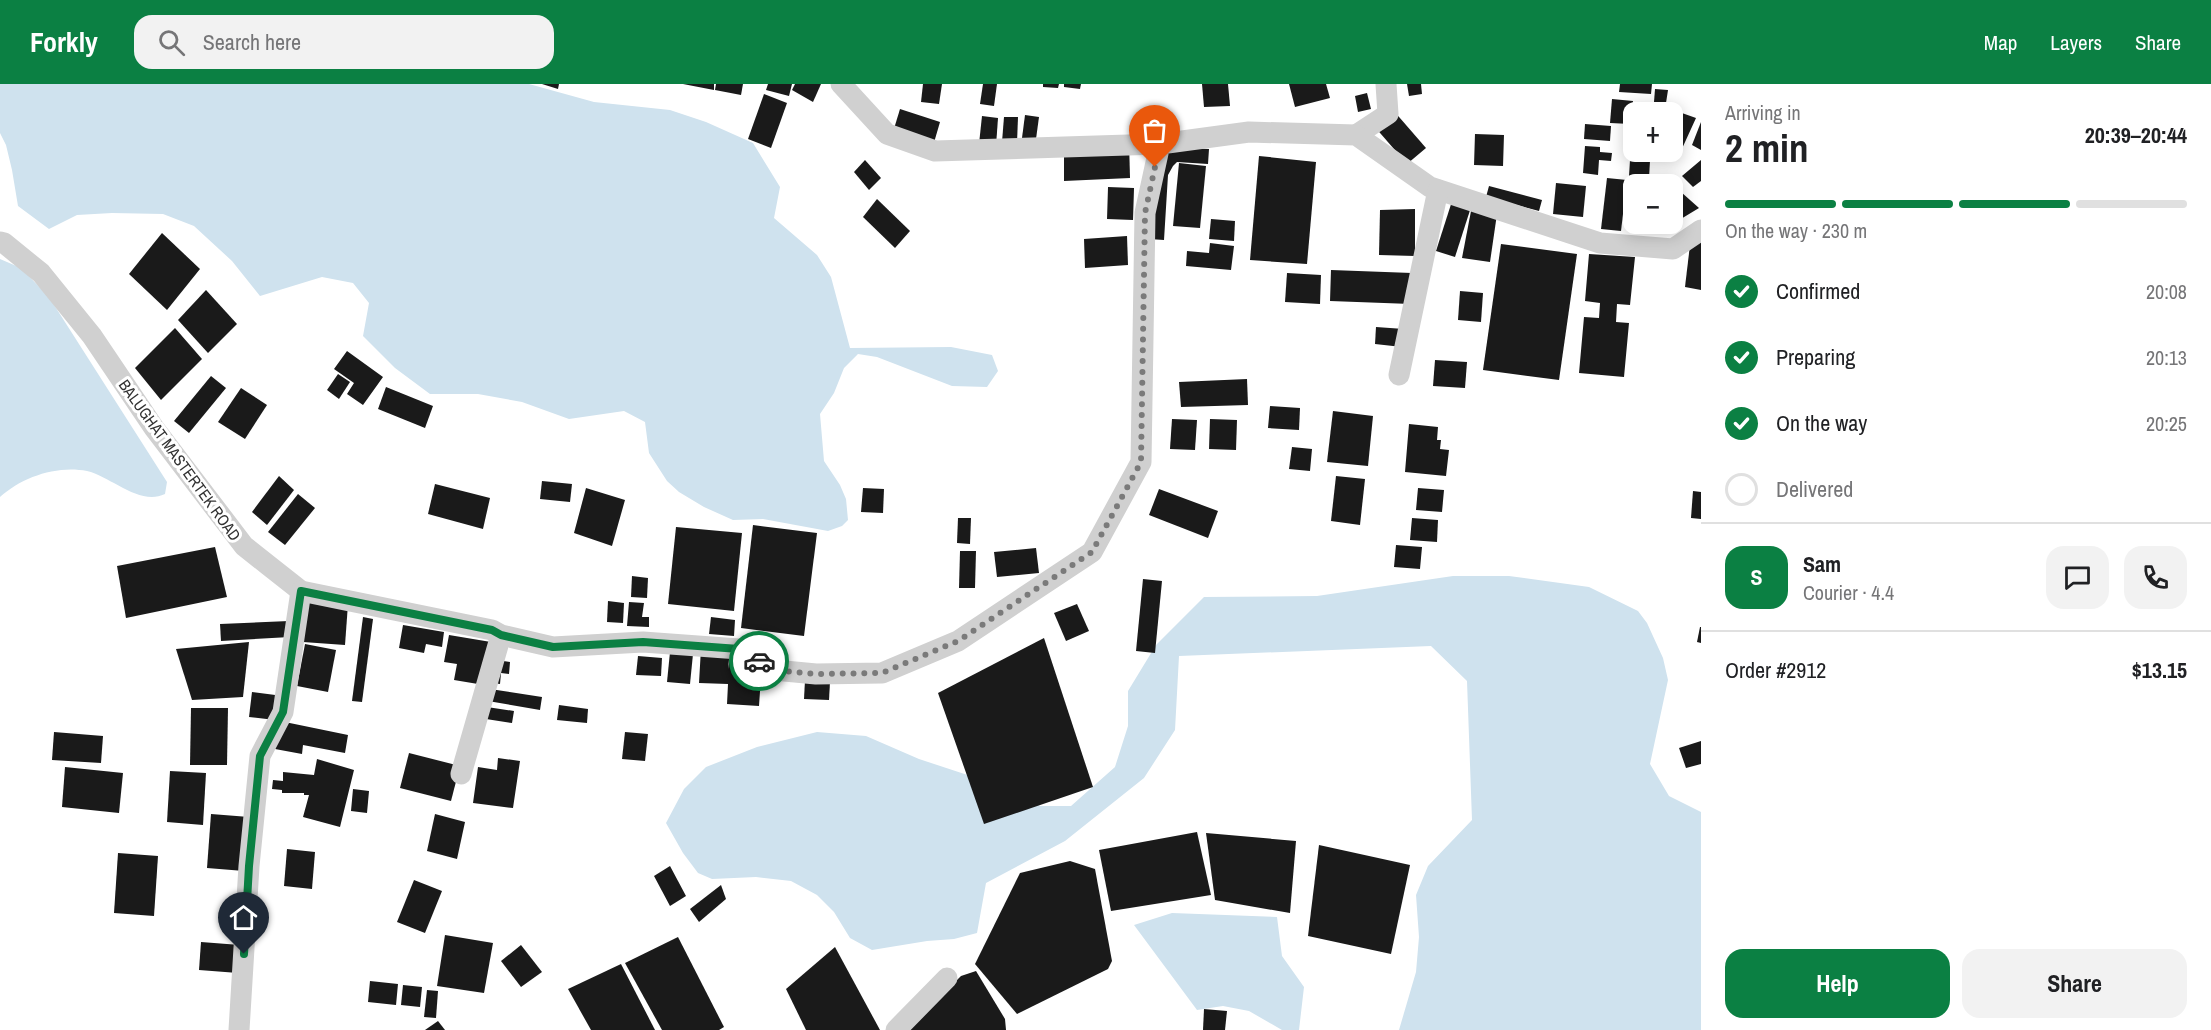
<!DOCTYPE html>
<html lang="en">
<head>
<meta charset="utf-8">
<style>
	:root { --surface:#fff; --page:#f2f2f2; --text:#202124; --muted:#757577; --line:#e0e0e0; --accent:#0b8043 }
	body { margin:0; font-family:"Archivo Narrow",sans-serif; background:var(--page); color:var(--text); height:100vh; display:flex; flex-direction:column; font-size:22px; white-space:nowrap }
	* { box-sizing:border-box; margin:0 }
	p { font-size:20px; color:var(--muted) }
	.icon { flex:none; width:33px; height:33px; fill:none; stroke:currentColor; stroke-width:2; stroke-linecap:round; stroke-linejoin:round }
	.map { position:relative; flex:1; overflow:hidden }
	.panel { display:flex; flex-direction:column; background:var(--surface); width:510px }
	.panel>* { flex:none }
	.buttons { position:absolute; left:1623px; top:18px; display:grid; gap:12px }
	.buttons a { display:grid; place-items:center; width:60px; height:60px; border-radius:12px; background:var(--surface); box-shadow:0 3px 15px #0003; font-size:30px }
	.pin { position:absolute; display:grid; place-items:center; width:51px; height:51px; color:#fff; margin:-62px -26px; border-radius:50% 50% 50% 0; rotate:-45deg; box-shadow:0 0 6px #0007 }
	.pin .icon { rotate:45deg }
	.courier { position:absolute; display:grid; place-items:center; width:60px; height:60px; margin:-30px; border:4px solid #0b8043; border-radius:50%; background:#fff; color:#222; box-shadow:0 2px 8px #0007 }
	.overview em { font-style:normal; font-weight:800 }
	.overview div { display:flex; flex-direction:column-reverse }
	.overview { display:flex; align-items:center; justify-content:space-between; height:102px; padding:0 24px }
	h1 { font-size:39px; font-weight:800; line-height:45px }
	.bar { display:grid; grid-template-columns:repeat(4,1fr); gap:9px 6px; align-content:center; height:72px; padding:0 24px }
	.bar i { height:8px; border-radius:4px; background:var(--line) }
	.bar .on { background:var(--accent) }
	.bar p { grid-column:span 4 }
	.line { display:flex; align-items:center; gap:15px; padding:0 24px; border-top:2px solid var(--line) }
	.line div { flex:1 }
	.round { display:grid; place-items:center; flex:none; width:63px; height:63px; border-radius:18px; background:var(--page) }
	ol { padding:0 24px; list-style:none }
	li { display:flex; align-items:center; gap:18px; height:66px }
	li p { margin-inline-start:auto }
	li .icon { padding:6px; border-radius:50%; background:var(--accent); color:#fff; stroke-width:4 }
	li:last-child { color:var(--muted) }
	li i { width:33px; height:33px; border:3px solid var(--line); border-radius:50% }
	.button { display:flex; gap:12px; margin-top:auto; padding:12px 24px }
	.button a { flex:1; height:69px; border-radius:18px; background:var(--accent); color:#fff; font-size:24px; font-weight:800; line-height:69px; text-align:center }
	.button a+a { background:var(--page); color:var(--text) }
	header { display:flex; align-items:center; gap:36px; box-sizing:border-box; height:84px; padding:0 30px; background:var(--accent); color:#fff }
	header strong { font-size:28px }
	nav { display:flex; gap:33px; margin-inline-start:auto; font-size:21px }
	.search { width:420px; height:54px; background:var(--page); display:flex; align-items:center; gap:15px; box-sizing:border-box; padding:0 21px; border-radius:18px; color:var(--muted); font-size:22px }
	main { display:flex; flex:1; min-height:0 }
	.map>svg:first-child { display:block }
	.water { fill:#cfe2ee }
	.building { fill:#1a1a1a }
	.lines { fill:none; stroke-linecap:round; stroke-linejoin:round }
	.street { stroke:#d0d0d0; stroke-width:21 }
	.done { stroke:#7a7a7a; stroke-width:6; stroke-dasharray:0 10.8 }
	.route { stroke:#0b8043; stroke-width:8 }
	.labels { text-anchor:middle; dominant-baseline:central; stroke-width:6; stroke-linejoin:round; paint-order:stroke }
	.street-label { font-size:16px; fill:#333; stroke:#fff }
</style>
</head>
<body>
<header>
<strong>Forkly</strong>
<div class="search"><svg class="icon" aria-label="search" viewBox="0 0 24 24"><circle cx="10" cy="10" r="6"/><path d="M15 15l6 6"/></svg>Search here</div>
<nav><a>Map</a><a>Layers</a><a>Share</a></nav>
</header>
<main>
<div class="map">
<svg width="1701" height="946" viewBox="0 0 1701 946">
	<rect width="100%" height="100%" fill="#fff"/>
	<g class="water">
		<path d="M0,0H529L594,18L670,26L706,38L753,59L780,103L774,134L817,171L831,193L850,264L951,263L992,271L998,287L987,303L952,302L877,273L858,270L844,284L834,309L820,330L824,377L840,401L846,415L848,436L842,442L828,447L763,435L733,436L704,423L679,408L667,397L649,369L645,338L624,327L569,335L522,318L478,310H430L395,284L363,252L369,219L353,199L322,193L260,212L232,177L194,142L163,130L112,129L77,131L49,145L18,122L12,86L6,61L0,49Z"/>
		<path d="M0,175L21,184L49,213L167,398L165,410C139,422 112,393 87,387C57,381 22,393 0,413Z"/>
		<path d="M1453,492H1509L1589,503L1638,527L1647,539L1663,574L1668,596L1650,680L1669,712L1701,728V946H1399L1416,888L1419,853L1416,811L1428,782L1472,736L1467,597L1431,562L1179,572L1175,646L1144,694L1065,757L986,799L977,849L954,855L927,857L872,866L850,854L834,828L817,811L791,797L756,793L712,795L698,789L683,769L666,739L684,705L706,683L757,663L817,648L866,652L919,675L1013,706L1040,722H1071L1115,683L1128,642V607L1156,561L1204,513L1317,512Z"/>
		<path d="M1172,829L1277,833L1282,872L1304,903L1299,946H1282L1249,927L1223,922L1197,926L1134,841Z"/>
	</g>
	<g class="building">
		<path d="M542,0H559L558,5Z"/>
		<path d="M683,0H714V6Z"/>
		<path d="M716,0H743L741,11L715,6Z"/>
		<path d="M768,0H792L789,12L766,6Z"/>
		<path d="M795,0H821L813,18L792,6Z"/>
		<path d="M923,0H942L939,20L921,18Z"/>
		<path d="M983,0H997L994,22L980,20Z"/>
		<path d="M1043,0H1059L1058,4L1043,3Z"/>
		<path d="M1064,0H1081L1080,5L1064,3Z"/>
		<path d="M1202,0H1228L1230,22L1204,23Z"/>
		<path d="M1289,0H1326L1330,14L1295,23Z"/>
		<path d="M1407,0H1421L1422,10L1409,12Z"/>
		<path d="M1620,0H1652L1651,10L1619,8Z"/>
		<path d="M1655,5L1668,6L1666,19L1654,18Z"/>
		<path d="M1367,9L1371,25L1358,28L1355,12Z"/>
		<path d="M764,10L787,19L771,64L748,55Z"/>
		<path d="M1612,15L1633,17L1631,40L1610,39Z"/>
		<path d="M1665,23L1696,34L1680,69L1672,64V28H1659Z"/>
		<path d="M900,25L940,38L933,62L893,48Z"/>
		<path d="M1393,26L1426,64L1407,80L1374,42Z"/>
		<path d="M1025,31L1039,33L1036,55L1022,54Z"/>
		<path d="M982,32L998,34L996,62L979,60Z"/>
		<path d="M1004,33H1018L1017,59L1002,58Z"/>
		<path d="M1701,38V66L1692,61Z"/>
		<path d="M1585,40L1611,42L1610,57L1584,55Z"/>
		<path d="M1624,43L1632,44L1631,57L1623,56Z"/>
		<path d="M1475,50L1504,51L1503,82L1474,81Z"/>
		<path d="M1129,57L1130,94L1064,97V60Z"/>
		<path d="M1585,62L1600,63V68L1612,69L1611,77L1599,76L1598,91L1583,89Z"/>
		<path d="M1182,64L1209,65L1208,80L1177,78L1173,82L1168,91L1164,156L1149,155L1167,66Z"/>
		<path d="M1259,72L1316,78L1307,180L1250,176Z"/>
		<path d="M865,76L881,94L869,106L854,88Z"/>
		<path d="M1630,76L1650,77L1649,94L1629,92Z"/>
		<path d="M1701,76V97L1693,103L1682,92Z"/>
		<path d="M1179,79L1206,82L1200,144L1173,142Z"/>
		<path d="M1607,94L1627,96L1621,147L1601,145Z"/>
		<path d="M1556,99L1586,102L1583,133L1553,130Z"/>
		<path d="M1672,100L1699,124L1661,147L1650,140H1672Z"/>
		<path d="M1489,102L1542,116L1539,127L1486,113Z"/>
		<path d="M1108,103L1134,104L1133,136L1107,135Z"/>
		<path d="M1453,114L1472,120L1455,173L1436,167Z"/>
		<path d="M877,115L910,147L895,164L863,133Z"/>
		<path d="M1415,125V172L1379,171L1380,126Z"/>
		<path d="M1471,127L1497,130L1490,178L1462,174Z"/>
		<path d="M1211,135L1235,137L1234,157L1209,155Z"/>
		<path d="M1692,144L1701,146V206L1685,203Z"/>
		<path d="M162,149L200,185L167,226L129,190Z"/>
		<path d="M1127,152L1128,181L1085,184L1084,155Z"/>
		<path d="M1210,159L1234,162L1231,186L1186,182L1187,167L1209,169Z"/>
		<path d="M1501,160L1577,170L1559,296L1483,286Z"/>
		<path d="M1589,170L1635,173L1630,221L1617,220L1616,238L1629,239L1624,293L1579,289L1584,233L1599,234L1600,219L1585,217Z"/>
		<path d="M1331,186L1412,189L1411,220L1330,217Z"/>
		<path d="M1287,189L1321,191L1320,220L1285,218Z"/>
		<path d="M206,206L237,240L208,269L178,236Z"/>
		<path d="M1460,207L1483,209L1481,238L1458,236Z"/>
		<path d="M1376,243L1404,245L1402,263L1375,260Z"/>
		<path d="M175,244L202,275L161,316L135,284Z"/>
		<path d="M347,267L383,293L363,321L347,310L354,299L334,285Z"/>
		<path d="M1435,276L1467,278L1465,304L1433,302Z"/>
		<path d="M338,290L350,298L339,315L327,306Z"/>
		<path d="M211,292L226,304L189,349L174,337Z"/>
		<path d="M1247,295L1248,321L1181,323L1179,298Z"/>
		<path d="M386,303L433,322L425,344L378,325Z"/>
		<path d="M241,304L267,321L245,355L218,338Z"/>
		<path d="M1270,322L1300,324L1299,346L1268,344Z"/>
		<path d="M1333,327L1373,332L1368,382L1327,378Z"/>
		<path d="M1172,335L1197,336L1195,366L1170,365Z"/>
		<path d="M1210,335L1237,336L1236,366L1209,365Z"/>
		<path d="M1409,340L1438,343L1437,356H1441L1440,365L1449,366L1446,392L1405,388Z"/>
		<path d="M1292,363L1312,365L1310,387L1289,385Z"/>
		<path d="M279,392L294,406L267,441L252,428Z"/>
		<path d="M1336,392L1365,395L1360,441L1331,437Z"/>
		<path d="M542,397L572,400L570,418L540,415Z"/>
		<path d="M435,400L490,414L483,445L428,430Z"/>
		<path d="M586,404L625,416L612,462L574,449Z"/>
		<path d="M863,404L884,405L883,429L861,428Z"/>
		<path d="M1418,404L1444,406L1442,428L1416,426Z"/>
		<path d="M1159,405L1218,427L1208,454L1149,431Z"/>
		<path d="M1693,407L1701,408V435L1691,434Z"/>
		<path d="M298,410L315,424L285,461L268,448Z"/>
		<path d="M958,434H971L970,460L957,459Z"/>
		<path d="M1412,434L1438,436L1437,458L1410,456Z"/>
		<path d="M753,441L817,449L804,552L741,544Z"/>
		<path d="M676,443L742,449L734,527L668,520Z"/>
		<path d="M1396,461L1422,463L1420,485L1394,483Z"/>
		<path d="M215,463L227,513L126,534L117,482Z"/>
		<path d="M1036,464L1039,489L997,493L994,468Z"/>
		<path d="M960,467H976L975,504H959Z"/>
		<path d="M632,492L648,494L647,514L631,513Z"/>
		<path d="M1143,495L1162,497L1155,569L1136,567Z"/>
		<path d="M305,517L348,520L345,561L303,558Z"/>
		<path d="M608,517L624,519L623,539L607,538Z"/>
		<path d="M629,518L644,519L642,533H649V543L627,542Z"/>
		<path d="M1077,520L1089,547L1066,557L1054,529Z"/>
		<path d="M363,533L373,535L362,618L352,617Z"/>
		<path d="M711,533L735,536L734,552L709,550Z"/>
		<path d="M289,537L290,553L221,557L220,540Z"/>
		<path d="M403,541L444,548L442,563L426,560L424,569L399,564Z"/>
		<path d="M1700,543H1701V559L1697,558Z"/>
		<path d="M449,551L491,558L484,601L454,596L457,580L444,578Z"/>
		<path d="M1044,554L1093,703L984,740L938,609Z"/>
		<path d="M249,558L243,613L192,616L176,565Z"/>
		<path d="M305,560L336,566L328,608L297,602Z"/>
		<path d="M701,564L730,566L728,585L730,575L762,578L759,622L727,620L728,600L699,599Z"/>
		<path d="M670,568L693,570L690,600L667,598Z"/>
		<path d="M638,572L662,574L661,592L636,591Z"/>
		<path d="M497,576L510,578L509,590L501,589L500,600L493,599Z"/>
		<path d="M805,596L830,598L829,616L804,615Z"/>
		<path d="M490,605L542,613L540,626L488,617Z"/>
		<path d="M252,608L283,612L275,636L249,633Z"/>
		<path d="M559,621L588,625L587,639L557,636Z"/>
		<path d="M487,623L514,627L512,639L486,635Z"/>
		<path d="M191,624H228L227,681H190Z"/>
		<path d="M280,637L348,651L345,669L303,661L302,670L275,665Z"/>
		<path d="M54,648L103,652L101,679L52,676Z"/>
		<path d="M625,648L648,650L645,677L622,675Z"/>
		<path d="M1701,657V680L1686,684L1679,664Z"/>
		<path d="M409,669L460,682L451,717L400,704Z"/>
		<path d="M498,674L520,677L513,724L473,719L478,683L497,686Z"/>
		<path d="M317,675L354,686L340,743L303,733L309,711H304V709H282V706L272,705L273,696L283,697V688L314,691Z"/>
		<path d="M65,683L123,689L119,729L62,723Z"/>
		<path d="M170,687L206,689L203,741L167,738Z"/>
		<path d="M353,705L369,707L367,729L351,727Z"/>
		<path d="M211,730L249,733L244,787L207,784Z"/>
		<path d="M435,730L465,738L457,775L427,767Z"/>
		<path d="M1197,748L1211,811L1111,827L1099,766Z"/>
		<path d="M1206,749L1296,757L1290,829L1215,816Z"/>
		<path d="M1319,761L1410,781L1391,870L1308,852Z"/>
		<path d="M287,765L315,768L312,805L284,802Z"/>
		<path d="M118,769L158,772L154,832L114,829Z"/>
		<path d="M1070,777L1095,785L1112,877L1108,885L1017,930L975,880L1020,789Z"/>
		<path d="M670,782L686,812L670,822L654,792Z"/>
		<path d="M414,796L442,807L425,849L397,838Z"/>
		<path d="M721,801L726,815L699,838L690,825Z"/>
		<path d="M445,851L493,859L484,909L437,902Z"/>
		<path d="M678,853L724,943L719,946H662L625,879Z"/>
		<path d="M201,858L240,861L238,889L199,886Z"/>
		<path d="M521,861L542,888L521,903L501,877Z"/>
		<path d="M835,863L880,946H806L786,905Z"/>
		<path d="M621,880L655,946H591L568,905Z"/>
		<path d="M976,887L1005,935L1006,946H907L961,892Z"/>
		<path d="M370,897L398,900L396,921L368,918Z"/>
		<path d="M403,901L422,903L420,923L401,921Z"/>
		<path d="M427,906L438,907L436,934L424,933Z"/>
		<path d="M1204,925L1227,927L1225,946H1203Z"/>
		<path d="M438,937L445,946H425Z"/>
	</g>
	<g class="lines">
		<g class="street">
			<path d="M841,0L887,50L935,67L1160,60"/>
			<path d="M1356,51L1388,30L1386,0"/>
			<path d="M0,158L4,159L41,189L92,252L154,344L244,462L268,481L301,507L492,546L501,551L553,563L643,558L739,565L774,586L816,590L882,589L958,557L1092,468L1141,378L1145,129L1160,60L1249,48L1356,51L1430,103L1600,159L1673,165L1701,146"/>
			<path d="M1399,291L1438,106"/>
			<path d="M461,690L501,551"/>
			<path d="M239,946L249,782L260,672L283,628L301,507"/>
			<path d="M896,946L947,894"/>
		</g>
	</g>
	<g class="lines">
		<path class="done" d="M759,577L774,586L816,590L882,589L958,557L1092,468L1141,378L1145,129L1155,83"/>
		<path class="route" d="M244,870L249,782L260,672L283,628L301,507L492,546L501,551L553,563L643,558L739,565L759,577"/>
	</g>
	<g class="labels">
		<g class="street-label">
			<text transform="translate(180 376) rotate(54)">BALUGHAT MASTERTEK ROAD</text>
		</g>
	</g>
</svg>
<div class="buttons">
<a>+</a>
<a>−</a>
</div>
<div class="pin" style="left:1155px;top:83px;background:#ea580c"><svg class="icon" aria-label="bag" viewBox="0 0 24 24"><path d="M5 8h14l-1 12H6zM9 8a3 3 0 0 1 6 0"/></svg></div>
<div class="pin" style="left:244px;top:870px;background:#1f2937"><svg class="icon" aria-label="home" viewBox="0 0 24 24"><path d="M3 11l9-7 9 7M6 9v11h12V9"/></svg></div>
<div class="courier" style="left:759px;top:577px"><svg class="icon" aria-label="car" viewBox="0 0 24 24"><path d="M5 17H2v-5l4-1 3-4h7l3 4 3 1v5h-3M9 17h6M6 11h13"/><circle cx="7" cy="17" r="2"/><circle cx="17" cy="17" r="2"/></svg></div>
</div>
<section class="panel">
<div class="overview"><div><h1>2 min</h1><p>Arriving in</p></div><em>20:39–20:44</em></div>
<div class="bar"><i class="on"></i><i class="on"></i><i class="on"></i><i></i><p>On the way · 230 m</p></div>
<ol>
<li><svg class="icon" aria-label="check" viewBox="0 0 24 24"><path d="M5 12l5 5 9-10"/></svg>Confirmed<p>20:08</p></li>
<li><svg class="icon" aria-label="check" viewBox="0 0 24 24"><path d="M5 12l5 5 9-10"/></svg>Preparing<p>20:13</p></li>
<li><svg class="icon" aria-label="check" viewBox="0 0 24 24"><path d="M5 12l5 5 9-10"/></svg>On the way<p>20:25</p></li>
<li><i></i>Delivered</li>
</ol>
<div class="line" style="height:108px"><b class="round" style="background:var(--accent);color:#fff">S</b><div><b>Sam</b><p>Courier · 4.4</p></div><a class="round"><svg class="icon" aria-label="chat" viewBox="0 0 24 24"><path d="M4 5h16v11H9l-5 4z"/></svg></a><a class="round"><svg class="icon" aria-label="phone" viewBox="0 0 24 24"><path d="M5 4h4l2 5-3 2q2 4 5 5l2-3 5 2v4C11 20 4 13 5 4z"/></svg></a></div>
<div class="line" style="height:78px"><div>Order #2912</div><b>$13.15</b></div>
<div class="button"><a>Help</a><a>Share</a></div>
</section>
</main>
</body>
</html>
